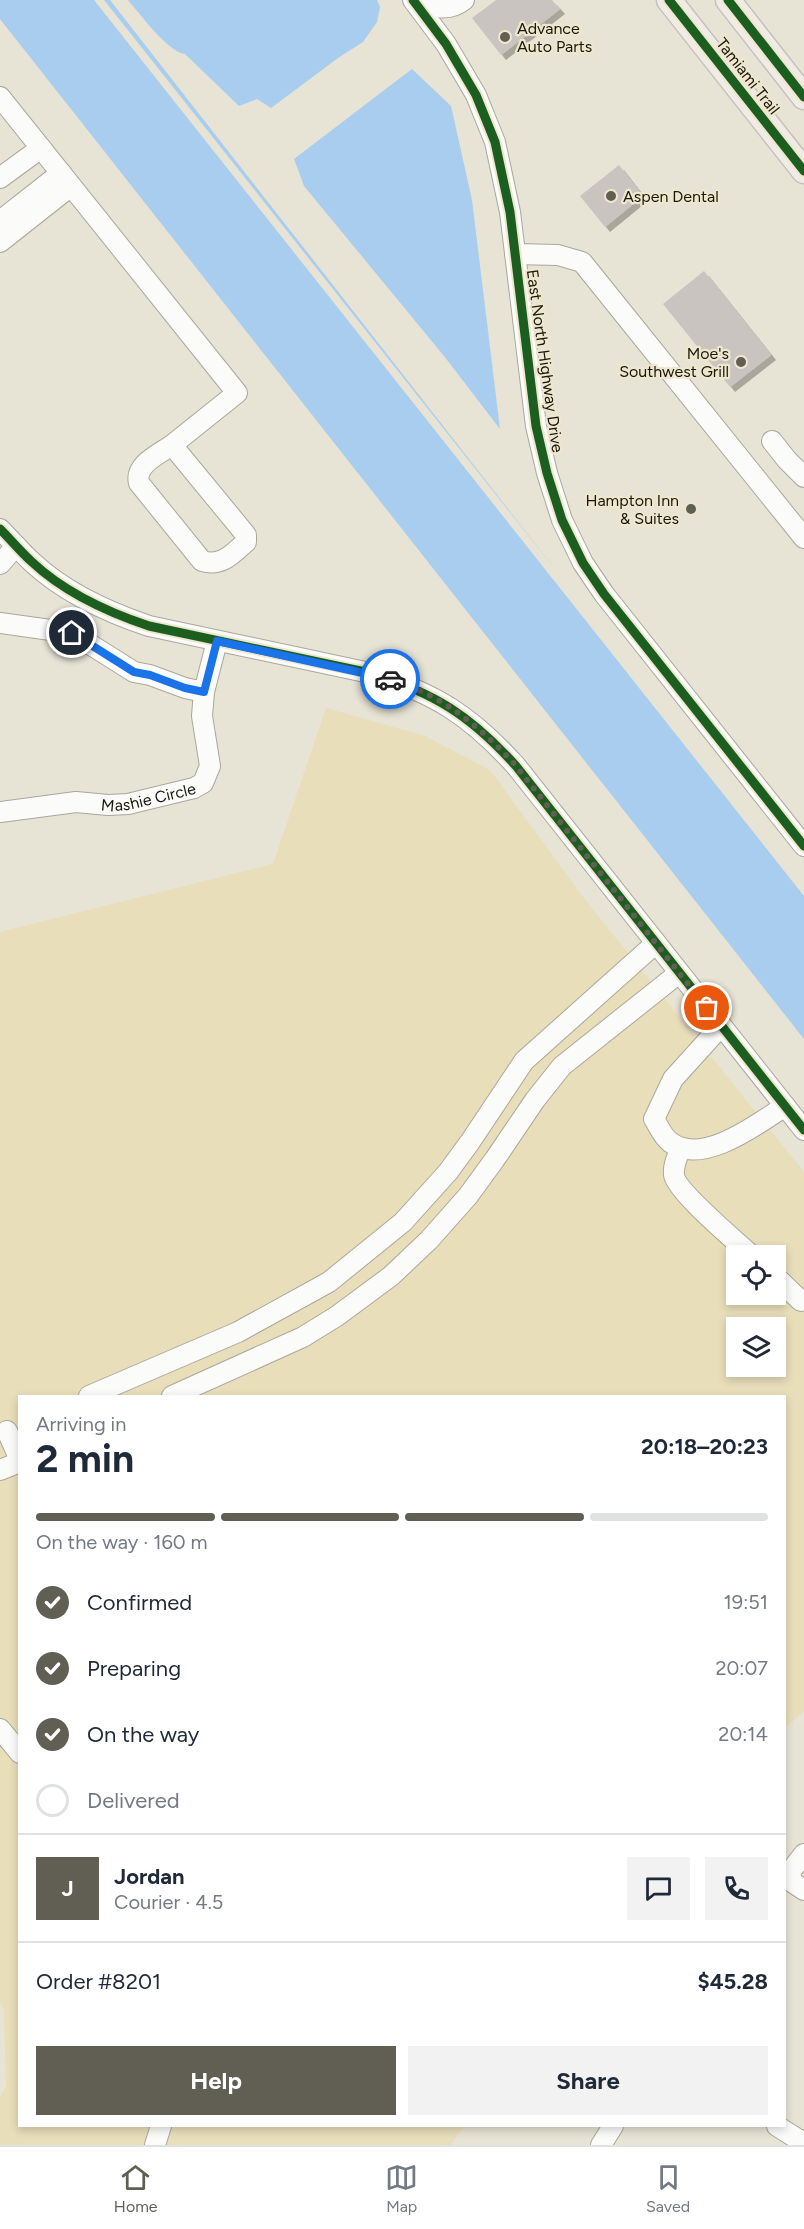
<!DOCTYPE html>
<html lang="en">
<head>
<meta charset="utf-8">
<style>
	:root { --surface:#fff; --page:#f2f2f3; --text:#1f2937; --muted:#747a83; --line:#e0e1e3; --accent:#615e54 }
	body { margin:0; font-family:Figtree,sans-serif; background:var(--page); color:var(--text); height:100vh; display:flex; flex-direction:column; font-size:22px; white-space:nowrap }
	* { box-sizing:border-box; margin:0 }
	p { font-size:20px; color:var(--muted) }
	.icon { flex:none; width:33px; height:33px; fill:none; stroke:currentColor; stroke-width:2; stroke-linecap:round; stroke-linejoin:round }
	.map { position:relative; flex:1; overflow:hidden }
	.drawer { position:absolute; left:18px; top:1395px; width:768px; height:732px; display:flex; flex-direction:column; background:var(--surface); border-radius:0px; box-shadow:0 3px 9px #0003 }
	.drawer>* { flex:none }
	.tools { position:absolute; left:726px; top:1245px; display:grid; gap:12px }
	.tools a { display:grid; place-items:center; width:60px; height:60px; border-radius:0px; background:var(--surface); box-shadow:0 3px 9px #0003; font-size:30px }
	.pin { position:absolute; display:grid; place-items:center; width:51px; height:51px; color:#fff; margin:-26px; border:3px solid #fff; border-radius:50%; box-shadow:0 2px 6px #0007 }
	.courier { position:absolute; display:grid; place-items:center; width:60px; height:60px; margin:-30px; border:4px solid #1a73e8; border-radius:50%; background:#fff; color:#222; box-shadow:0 2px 8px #0007 }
	.headline em { font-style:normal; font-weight:700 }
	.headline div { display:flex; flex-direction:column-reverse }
	.headline { display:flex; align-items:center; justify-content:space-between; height:102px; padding:0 18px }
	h1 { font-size:39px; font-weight:700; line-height:45px }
	.bar { display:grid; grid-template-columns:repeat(4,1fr); gap:9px 6px; align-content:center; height:72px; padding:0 18px }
	.bar i { height:8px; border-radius:4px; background:var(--line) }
	.bar .selected { background:var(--accent) }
	.bar p { grid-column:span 4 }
	.line { display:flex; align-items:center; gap:15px; padding:0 18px; border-top:2px solid var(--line) }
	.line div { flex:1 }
	.round { display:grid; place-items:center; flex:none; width:63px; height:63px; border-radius:0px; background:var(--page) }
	ol { padding:0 18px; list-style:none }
	li { display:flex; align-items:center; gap:18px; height:66px }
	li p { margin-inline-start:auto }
	li .icon { padding:6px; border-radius:50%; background:var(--accent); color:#fff; stroke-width:4 }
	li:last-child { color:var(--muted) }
	li i { width:33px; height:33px; border:3px solid var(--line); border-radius:50% }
	.primary-button { display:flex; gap:12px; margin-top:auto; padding:12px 18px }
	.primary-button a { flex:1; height:69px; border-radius:0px; background:var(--accent); color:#fff; font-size:24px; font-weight:700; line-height:69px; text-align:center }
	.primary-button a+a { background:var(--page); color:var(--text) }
	.tab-bar { display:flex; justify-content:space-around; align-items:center; height:84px; border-top:2px solid var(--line); background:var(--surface); font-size:16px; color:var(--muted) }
	.tab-bar a { display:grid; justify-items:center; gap:3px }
	.tab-bar .selected { color:var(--accent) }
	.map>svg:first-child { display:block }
	.green { fill:#e9deba; fill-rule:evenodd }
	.water { fill:#a9cdef }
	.building { fill:#cac4c0; filter:url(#shadow) }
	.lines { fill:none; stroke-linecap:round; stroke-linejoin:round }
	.minor-casing { stroke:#aaa79c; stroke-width:22 }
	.major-casing { stroke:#c4c2bb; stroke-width:27 }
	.minor { stroke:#fbfbf9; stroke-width:20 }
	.major { stroke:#f1ebe5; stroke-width:24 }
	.cycleway-casing { stroke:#efe7cd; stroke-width:13 }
	.cycleway { stroke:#1b5e20; stroke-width:9 }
	.done { stroke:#615e54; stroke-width:6; stroke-dasharray:0 10.8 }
	.route { stroke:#1a73e8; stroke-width:8 }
	.poi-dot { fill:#615e54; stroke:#efe7cd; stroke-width:2 }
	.labels { text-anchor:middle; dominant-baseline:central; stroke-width:4.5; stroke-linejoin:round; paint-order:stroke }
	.poi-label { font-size:16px; fill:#19170e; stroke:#efe7cd; text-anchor:start }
	.street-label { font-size:16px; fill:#19170e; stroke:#efe7cd }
</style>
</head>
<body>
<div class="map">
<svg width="804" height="2145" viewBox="0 0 804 2145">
	<defs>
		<filter id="shadow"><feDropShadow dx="5" dy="5" stdDeviation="0" flood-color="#0004"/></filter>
	</defs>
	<rect width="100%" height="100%" fill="#e7e3d5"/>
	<path class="green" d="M326,708L425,736L490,770L586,901L804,1172V1711L785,1728L784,1396H20V2126H465L450,2145H0V2097L6,2087L4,2010L0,2002V932L273,864ZM736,1256H776V1294H736ZM736,1328H776V1366H736Z"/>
	<g class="water">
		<path d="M0,0H94L804,896V1039L0,19Z"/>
		<path d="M104,0H110L562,578Z"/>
		<path d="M128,0H377L380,7L377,22L363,42L338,58L271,108L257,99L239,106L185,54C168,52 140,14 128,0Z"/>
		<path d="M412,69L451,106L472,200L500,429L444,356L304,186L294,159Z"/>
	</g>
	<g class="building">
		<path d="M496,0H552L560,9L501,55L472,18Z"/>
		<path d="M619,165L643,196L605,227L580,196Z"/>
		<path d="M704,271L771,355L730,387L663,304Z"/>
	</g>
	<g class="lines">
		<defs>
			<g id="minor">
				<path d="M413,0L446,44L476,95L495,142L510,212L536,426L547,473L562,520L583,563L604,594L804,846"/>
				<path d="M417,0C433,8 449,12 464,0"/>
				<path d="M0,97L237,393L172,445L246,535V542C232,554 222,567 202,561L139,483C134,465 159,454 172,445"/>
				<path d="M0,178L41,148"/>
				<path d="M0,221L61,173"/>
				<path d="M0,242L71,186"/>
				<path d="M515,254L558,255L582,262L804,538"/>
				<path d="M772,441L787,460L804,477"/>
				<path d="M0,529C11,540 21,552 32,562C65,593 107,612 149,626L370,673C435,693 471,716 516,766L804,1130"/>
				<path d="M0,564L16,546"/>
				<path d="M0,623L72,633L134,672L150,675L185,688L204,692"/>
				<path id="s1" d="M0,812L76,802L108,805L128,804L194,788L203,783L210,766L202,716L204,692L217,641"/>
				<path d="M721,1026L673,1079L654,1119C659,1127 663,1137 670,1142C702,1167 759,1123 785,1106"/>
				<path d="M681,1148C677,1157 673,1165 674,1175C676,1191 737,1242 752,1256"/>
				<path d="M776,1277L801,1301"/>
				<path d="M89,1396L238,1332L329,1282L403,1222L448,1172L470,1142L524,1061L656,943"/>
				<path d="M172,1396L303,1337L337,1316L391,1276L429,1240L468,1196L495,1159L535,1100L562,1066L679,973"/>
				<path d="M7,1431L20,1460"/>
				<path d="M0,1470L20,1462"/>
				<path d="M0,1729L20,1753"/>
				<path d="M804,1854L790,1872L792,1882L804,1890"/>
				<path d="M777,2126L804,2143"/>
				<path d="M155,2145L161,2126"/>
				<path d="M601,2145L613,2126"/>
			</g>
			<g id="major">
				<path d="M669,0L804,171"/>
				<path d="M728,0L804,97"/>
			</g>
		</defs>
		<use href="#minor" class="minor-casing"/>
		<use href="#major" class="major-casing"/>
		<use href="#minor" class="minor"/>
		<use href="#major" class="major"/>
		<defs>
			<g id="cycleway">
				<path d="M413,0L446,44L476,95L495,142L510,212L536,426L547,473L562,520L583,563L604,594L804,846"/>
				<path d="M669,0L804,171"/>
				<path d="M728,0L804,97"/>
				<path d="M0,529C11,540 21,552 32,562C65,593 107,612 149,626L370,673C435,693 471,716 516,766L804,1130"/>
			</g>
		</defs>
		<use href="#cycleway" class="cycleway-casing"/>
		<use href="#cycleway" class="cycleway"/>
	</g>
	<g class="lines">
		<path class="done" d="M390,679C442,695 481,727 516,766L707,1008"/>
		<path class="route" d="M72,633L134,672L150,675L185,688L204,692L217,641L390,679"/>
	</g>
	<g class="poi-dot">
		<circle cx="505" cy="37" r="6"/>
		<circle cx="611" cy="196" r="6"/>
		<circle cx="741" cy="362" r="6"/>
		<circle cx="691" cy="509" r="6"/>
	</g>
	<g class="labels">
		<g class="poi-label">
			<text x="517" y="28">Advance<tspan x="517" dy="18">Auto Parts</tspan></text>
			<text x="623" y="196">Aspen Dental</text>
			<text x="729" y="353" text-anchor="end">Moe's<tspan x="729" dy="18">Southwest Grill</tspan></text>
			<text x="679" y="500" text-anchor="end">Hampton Inn<tspan x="679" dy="18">&amp; Suites</tspan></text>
		</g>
		<g class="street-label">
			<text transform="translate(748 76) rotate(52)">Tamiami Trail</text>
			<text transform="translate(545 361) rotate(82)">East North Highway Drive</text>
			<text stroke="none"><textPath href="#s1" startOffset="150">Mashie Circle</textPath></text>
		</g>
	</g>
</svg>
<div class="tools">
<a><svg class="icon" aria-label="locate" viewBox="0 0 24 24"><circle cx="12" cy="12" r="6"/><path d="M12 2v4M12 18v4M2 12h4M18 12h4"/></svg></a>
<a><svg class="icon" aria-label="layers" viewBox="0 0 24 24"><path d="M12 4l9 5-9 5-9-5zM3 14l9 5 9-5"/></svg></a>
</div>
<div class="pin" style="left:707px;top:1008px;background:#ea580c"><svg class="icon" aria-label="bag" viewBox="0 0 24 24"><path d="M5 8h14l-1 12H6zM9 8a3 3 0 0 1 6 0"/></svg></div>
<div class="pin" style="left:72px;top:633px;background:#1f2937"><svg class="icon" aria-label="home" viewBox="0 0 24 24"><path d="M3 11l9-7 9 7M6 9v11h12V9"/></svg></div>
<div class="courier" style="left:390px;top:679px"><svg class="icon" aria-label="car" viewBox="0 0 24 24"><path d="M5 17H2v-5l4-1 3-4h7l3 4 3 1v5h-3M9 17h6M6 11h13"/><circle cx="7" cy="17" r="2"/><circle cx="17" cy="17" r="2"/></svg></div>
<section class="drawer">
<div class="headline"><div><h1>2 min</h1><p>Arriving in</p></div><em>20:18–20:23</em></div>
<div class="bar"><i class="selected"></i><i class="selected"></i><i class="selected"></i><i></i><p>On the way · 160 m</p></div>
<ol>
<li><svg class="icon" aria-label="check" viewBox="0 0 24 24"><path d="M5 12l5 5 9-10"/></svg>Confirmed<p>19:51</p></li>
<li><svg class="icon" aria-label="check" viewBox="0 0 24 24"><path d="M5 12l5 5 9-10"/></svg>Preparing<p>20:07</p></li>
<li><svg class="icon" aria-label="check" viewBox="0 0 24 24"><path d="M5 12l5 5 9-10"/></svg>On the way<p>20:14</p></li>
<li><i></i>Delivered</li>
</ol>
<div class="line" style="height:108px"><b class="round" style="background:var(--accent);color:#fff">J</b><div><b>Jordan</b><p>Courier · 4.5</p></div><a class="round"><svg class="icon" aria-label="chat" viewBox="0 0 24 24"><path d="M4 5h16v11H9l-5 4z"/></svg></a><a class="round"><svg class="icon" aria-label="phone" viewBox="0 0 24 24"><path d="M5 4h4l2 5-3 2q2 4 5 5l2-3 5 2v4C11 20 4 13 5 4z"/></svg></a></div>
<div class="line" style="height:78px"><div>Order #8201</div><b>$45.28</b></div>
<div class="primary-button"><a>Help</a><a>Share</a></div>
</section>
</div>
<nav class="tab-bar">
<a class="selected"><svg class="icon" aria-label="home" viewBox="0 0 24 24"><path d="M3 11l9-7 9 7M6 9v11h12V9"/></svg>Home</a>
<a><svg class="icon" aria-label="map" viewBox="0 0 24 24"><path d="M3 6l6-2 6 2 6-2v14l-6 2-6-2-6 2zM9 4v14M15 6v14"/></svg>Map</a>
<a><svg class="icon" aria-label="saved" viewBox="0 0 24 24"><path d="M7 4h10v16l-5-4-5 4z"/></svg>Saved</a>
</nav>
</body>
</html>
